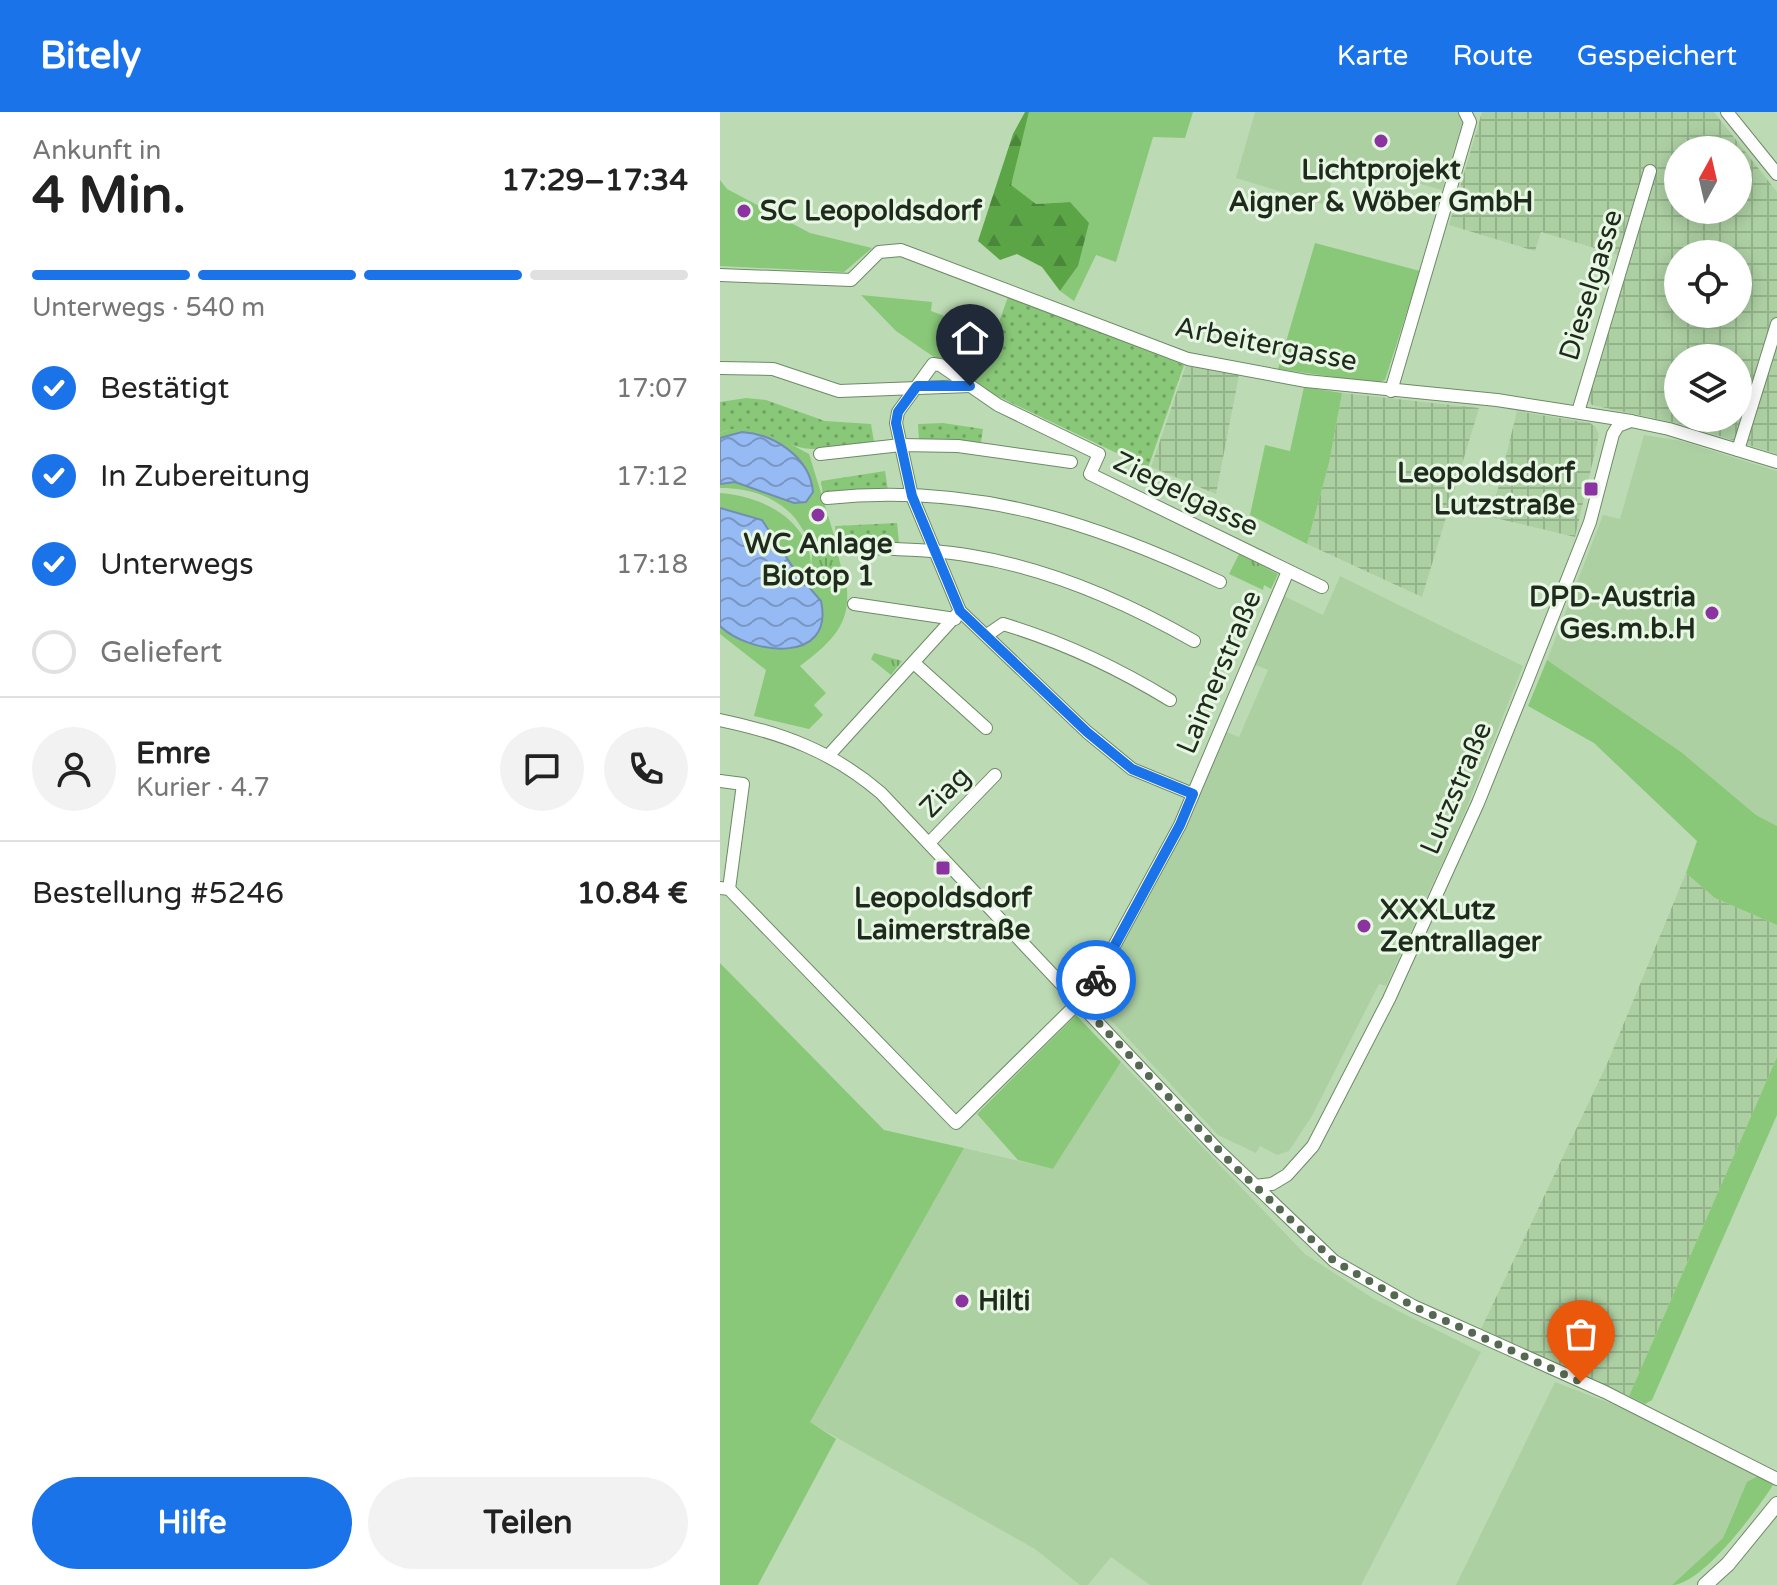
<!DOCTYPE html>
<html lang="de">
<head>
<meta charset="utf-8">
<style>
	:root { --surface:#fff; --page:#f2f2f2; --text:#222; --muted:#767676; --line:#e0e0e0; --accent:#1a73e8 }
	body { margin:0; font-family:"Varela Round",sans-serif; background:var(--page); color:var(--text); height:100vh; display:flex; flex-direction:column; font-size:30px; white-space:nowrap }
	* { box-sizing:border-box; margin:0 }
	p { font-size:26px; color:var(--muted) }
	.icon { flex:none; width:44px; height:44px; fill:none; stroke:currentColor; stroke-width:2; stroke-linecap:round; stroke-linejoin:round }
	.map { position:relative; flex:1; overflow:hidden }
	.panel { display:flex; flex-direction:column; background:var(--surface); width:720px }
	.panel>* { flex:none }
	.needle { width:52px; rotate:8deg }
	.tools { position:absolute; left:944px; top:24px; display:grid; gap:16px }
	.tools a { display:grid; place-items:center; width:88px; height:88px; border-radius:50%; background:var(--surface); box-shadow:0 4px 20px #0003; font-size:40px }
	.pin { position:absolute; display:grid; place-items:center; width:68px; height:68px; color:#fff; margin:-82px -34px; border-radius:50% 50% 50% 0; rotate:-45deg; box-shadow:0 0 8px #0007 }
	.pin .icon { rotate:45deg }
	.courier { position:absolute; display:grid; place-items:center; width:80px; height:80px; margin:-40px; border:6px solid #1a73e8; border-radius:50%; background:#fff; color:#222; box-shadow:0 2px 10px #0007 }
	.overview em { font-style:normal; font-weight:800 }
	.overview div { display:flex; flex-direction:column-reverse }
	.overview { display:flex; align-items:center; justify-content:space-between; height:136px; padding:0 32px }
	h1 { font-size:52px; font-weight:800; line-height:60px }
	.bar { display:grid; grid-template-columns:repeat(4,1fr); gap:12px 8px; align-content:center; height:96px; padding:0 32px }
	.bar i { height:10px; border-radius:6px; background:var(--line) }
	.bar .selected { background:var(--accent) }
	.bar p { grid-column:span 4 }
	.line { display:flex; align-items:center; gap:20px; padding:0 32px; border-top:2px solid var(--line) }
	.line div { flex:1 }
	.round { display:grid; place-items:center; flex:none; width:84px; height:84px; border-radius:42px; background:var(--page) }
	ol { padding:0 32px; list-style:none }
	li { display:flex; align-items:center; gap:24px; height:88px }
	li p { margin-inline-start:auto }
	li .icon { padding:8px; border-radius:50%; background:var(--accent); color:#fff; stroke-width:4 }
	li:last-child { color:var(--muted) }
	li i { width:44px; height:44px; border:4px solid var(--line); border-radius:50% }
	.cta { display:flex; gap:16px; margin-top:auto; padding:16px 32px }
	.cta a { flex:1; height:92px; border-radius:48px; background:var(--accent); color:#fff; font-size:32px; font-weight:800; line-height:92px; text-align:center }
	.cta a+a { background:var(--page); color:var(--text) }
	header { display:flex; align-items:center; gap:48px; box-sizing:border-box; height:112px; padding:0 40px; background:var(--accent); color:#fff }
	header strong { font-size:38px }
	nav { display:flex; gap:44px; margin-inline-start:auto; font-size:28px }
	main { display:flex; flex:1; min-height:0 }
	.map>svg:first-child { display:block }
	.built { fill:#add0a3 }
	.industrial { fill:url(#industrial-grid); fill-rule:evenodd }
	.grass { fill:#89c878 }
	.forest { fill:url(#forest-firs) }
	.park { fill:url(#park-tufts) }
	.garden { fill:url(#garden-dots) }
	.water { fill:url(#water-waves); stroke:#728fb2; stroke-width:2 }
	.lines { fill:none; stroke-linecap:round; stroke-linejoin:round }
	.minor-casing { stroke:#6d8a66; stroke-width:14 }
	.major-casing { stroke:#6d8a66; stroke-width:16 }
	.minor { stroke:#fff; stroke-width:12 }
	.major { stroke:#fff; stroke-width:14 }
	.done { stroke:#556851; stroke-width:8; stroke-dasharray:0 14.4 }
	.route { stroke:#1a73e8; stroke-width:10 }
	.poi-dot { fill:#8b34a1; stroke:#e7f7e3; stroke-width:3 }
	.labels { text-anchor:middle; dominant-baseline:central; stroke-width:6; stroke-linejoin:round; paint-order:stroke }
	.poi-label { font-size:28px; font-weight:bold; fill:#1e2a1b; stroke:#e7f7e3 }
	.street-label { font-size:28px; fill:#1e2a1b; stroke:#e7f7e3 }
</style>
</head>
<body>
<header>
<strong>Bitely</strong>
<nav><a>Karte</a><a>Route</a><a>Gespeichert</a></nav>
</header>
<main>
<section class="panel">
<div class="overview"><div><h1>4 Min.</h1><p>Ankunft in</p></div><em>17:29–17:34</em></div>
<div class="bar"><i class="selected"></i><i class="selected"></i><i class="selected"></i><i></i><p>Unterwegs · 540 m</p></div>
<ol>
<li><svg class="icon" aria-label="check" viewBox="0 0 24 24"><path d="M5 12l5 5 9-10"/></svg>Bestätigt<p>17:07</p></li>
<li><svg class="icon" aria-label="check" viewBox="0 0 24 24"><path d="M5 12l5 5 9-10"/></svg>In Zubereitung<p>17:12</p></li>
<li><svg class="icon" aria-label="check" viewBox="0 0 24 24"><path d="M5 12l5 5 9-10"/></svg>Unterwegs<p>17:18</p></li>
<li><i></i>Geliefert</li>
</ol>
<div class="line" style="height:144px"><a class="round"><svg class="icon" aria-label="person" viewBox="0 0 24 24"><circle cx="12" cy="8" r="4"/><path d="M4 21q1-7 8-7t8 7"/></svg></a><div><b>Emre</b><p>Kurier · 4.7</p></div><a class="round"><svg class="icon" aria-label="chat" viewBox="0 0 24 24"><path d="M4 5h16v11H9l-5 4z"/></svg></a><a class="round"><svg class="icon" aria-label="phone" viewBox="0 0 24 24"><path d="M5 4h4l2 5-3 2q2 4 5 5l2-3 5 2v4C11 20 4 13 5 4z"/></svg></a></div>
<div class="line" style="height:104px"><div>Bestellung #5246</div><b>10.84 €</b></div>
<div class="cta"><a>Hilfe</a><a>Teilen</a></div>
</section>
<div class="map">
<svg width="1057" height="1473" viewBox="0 0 1057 1473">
	<defs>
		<pattern id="industrial-grid" width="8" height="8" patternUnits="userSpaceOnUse" patternTransform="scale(2)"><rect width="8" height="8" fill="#add0a3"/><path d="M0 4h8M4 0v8" fill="none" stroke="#94b38c"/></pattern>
		<pattern id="forest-firs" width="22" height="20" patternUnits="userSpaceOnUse" patternTransform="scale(2)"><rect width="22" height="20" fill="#5ba546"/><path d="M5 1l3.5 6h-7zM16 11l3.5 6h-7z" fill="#4b873a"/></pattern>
		<pattern id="park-tufts" width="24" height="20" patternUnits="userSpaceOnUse" patternTransform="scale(2)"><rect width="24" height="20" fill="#89c878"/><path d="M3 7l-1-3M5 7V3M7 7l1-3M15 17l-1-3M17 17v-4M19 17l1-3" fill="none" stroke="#6fa362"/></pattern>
		<pattern id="garden-dots" width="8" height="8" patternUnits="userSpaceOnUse" patternTransform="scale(2)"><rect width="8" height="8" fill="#89c878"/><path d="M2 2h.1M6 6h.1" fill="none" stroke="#6fa362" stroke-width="1.8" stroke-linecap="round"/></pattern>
		<pattern id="water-waves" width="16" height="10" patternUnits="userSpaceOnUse" patternTransform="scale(2)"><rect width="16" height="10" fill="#96baf3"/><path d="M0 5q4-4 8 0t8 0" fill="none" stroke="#7a97c4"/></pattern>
	</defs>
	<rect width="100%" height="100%" fill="#bcdbb4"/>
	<g class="built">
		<path d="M535,0H739L743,10L722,78L618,49L605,93L516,66Z"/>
		<path d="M924,323L961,329L1057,359V714L1036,703L961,640L827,548L883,403L900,407Z"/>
		<path d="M620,464L803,554L741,710L666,874L659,872L592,1004L569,1039L557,1043L540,1034L536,1041L498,1023L372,888L461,719L504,619L519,625L548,558L533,552L562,483L603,503Z"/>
		<path d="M401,950L585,1142L654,1187L761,1240L641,1473H430L391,1445L368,1473H360L315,1437L89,1310L244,1036L333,1057Z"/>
		<path d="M835,1270L908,1298L1038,1364L1017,1392L1003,1426L952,1473H736Z"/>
	</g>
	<g class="industrial">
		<path d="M762,0H994L1057,80V342L961,312L872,293L868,287L908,146L821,120L815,139L729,113ZM958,38H1018V98H958ZM958,142H1018V202H958ZM958,246H1018V306H958Z"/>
		<path d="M466,253L519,263L496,382L431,355Z"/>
		<path d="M622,281L759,296L702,485L587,432L609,351Z"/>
		<path d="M797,299L870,311L876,315L879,323L855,425L771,405Z"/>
		<path d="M966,761L995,786L1057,813V945L909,1284L761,1217L887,952Z"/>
	</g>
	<g class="grass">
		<path d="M309,0H473L465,26L433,25L396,150L376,143L354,189L340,179L358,154L350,90L316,92L290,73Z"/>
		<path d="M0,68L7,77L90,121L152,136L124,160L0,154Z"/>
		<path d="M595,131L700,159L665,268L656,271L558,257Z"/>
		<path d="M141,183L212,190L211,199L276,223L256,274L176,219Z"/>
		<path d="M584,275L622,281L609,351L587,432L530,403L545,333L570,339Z"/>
		<path d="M17,315L46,319L89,342L114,423L109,432H94C86,425 82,415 75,406C56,384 28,376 0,376V321Z"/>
		<path d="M0,381C45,384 94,411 91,460L112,471V468L126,469C133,512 111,530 80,554L106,581L94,593L103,603L89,617L34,604L46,558L0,522Z"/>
		<path d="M827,548L961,640L1036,703L1057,714V813L995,786L966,761L977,729L874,631L808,594Z"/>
		<path d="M0,851L164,1018L244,1036L90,1310L116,1327L38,1473H0Z"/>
		<path d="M356,903L401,950L333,1057L298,1048L257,1002Z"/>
		<path d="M1057,945V1003L932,1288L925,1292L909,1284Z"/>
		<path d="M1038,1364L1053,1373C1037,1398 982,1473 952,1473L1003,1426L1027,1370Z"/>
	</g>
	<path class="forest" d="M305,0H309L291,73L316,92L350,90L369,111L358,154L340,179L322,155L297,142L280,148L258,129L293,22Z"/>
	<g class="park">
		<path d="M116,436L124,465L122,469L112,468V472L101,471L91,460L92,442L97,437Z"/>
		<path d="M519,442L558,462L551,477L544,473L543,478L509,462Z"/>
		<path d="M154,541L182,549L171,563L151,547Z"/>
	</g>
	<g class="garden">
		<path d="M288,185L464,253L428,356L256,274Z"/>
		<path d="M26,286L46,288L105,309L151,312L154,330C134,332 111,337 91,337C57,335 36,304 0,321V290Z"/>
		<path d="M223,311L263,317L261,331L199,328L198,312Z"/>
		<path d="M165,359L168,378L103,383L101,369Z"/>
		<path d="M177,411L179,431L117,432L115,414Z"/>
	</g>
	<g class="water">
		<path d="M22,320C54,322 90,345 93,380L86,390L74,391L15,370L0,372V326Z"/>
		<path d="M0,396L42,408L76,460L101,489C115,553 30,543 0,514Z"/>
	</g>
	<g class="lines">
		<defs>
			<g id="minor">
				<path d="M1007,0L1057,62"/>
				<path d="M0,163L131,168L159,140L181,138L468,247L586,269L777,288L911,309L949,317L1057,350"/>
				<path d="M0,256L53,257L119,279L250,274"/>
				<path d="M671,279L750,10L745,0"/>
				<path d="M858,300L930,59"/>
				<path d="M1018,338L1057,212"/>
				<path d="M100,342L181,333L238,334L351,350"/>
				<path d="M107,386C253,371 371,409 500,470"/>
				<path d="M130,435C171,437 212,437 252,444C330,457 406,490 474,529"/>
				<path d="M134,492L235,507"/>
				<path d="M267,523L283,512C343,530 396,555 450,588"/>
				<path d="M194,551L266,616"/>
				<path d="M0,608C62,621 112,639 161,681L498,1038L614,1149L693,1194L885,1280L1057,1367"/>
				<path d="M109,643L240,499"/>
				<path d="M0,669L23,672L9,777"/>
				<path d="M473,682L412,657L367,620L240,499L192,384L176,311L178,300L213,252L220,253L278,293L379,342L370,362L602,475"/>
				<path d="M210,730L275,663"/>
				<path d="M0,776L9,777L236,1011L369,880L460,713L568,459"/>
				<path d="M535,1074L552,1072L567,1063L593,1034L669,887L758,691L806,572L870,410L893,322L898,314L911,309"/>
			</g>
			<path id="major" d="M985,1473L1008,1452L1057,1392"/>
		</defs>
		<use href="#minor" class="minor-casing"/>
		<use href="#major" class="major-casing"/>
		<use href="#minor" class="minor"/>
		<use href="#major" class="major"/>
	</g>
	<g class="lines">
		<path class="done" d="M376,868L359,890L513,1053L614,1149L693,1194L861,1270"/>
		<path class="route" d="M250,274H197L178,300L176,311L192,384L240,499L367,620L412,657L473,682L460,713L376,868"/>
	</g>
	<g class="poi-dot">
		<circle cx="661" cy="29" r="8"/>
		<circle cx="24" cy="99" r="8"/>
		<rect x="863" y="369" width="16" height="16" rx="4"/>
		<circle cx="98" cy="403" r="8"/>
		<circle cx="992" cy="501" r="8"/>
		<rect x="215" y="748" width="16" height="16" rx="4"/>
		<circle cx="644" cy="814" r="8"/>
		<circle cx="242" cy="1189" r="8"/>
	</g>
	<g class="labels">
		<g class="poi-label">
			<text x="661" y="58">Lichtprojekt<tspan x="661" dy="32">Aigner &amp; Wöber GmbH</tspan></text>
			<text x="40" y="99" text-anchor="start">SC Leopoldsdorf</text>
			<text x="855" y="361" text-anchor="end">Leopoldsdorf<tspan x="855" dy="32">Lutzstraße</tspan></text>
			<text x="98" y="432">WC Anlage<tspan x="98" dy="32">Biotop 1</tspan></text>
			<text x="976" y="485" text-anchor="end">DPD-Austria<tspan x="976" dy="32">Ges.m.b.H</tspan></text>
			<text x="223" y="786">Leopoldsdorf<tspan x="223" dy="32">Laimerstraße</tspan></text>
			<text x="660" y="798" text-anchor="start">XXXLutz<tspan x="660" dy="32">Zentrallager</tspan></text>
			<text x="258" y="1189" text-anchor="start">Hilti</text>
		</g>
		<g class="street-label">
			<text transform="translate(871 173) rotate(-73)">Dieselgasse</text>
			<text transform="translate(546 232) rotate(11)">Arbeitergasse</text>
			<text transform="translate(466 382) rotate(26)">Ziegelgasse</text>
			<text transform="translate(499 560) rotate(-67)">Laimerstraße</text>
			<text transform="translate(736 676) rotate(-67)">Lutzstraße</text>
			<text transform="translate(225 680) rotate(-46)">Ziag</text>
		</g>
	</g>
</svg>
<div class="tools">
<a><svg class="needle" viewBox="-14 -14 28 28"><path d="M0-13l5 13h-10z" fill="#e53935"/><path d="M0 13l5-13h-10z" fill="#767676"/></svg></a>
<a><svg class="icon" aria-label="locate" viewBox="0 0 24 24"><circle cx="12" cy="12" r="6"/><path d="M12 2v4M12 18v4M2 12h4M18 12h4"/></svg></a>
<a><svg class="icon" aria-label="layers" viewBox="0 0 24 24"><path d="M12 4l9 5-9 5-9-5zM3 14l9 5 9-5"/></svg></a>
</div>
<div class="pin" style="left:861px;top:1270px;background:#ea580c"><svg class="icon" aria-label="bag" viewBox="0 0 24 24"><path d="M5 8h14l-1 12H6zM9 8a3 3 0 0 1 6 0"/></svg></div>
<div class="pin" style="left:250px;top:274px;background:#1f2937"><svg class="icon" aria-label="home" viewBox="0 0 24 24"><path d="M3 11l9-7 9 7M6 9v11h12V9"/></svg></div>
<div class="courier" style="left:376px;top:868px"><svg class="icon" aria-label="bike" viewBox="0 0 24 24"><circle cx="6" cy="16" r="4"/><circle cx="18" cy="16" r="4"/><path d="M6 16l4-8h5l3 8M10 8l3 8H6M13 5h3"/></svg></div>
</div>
</main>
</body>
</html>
